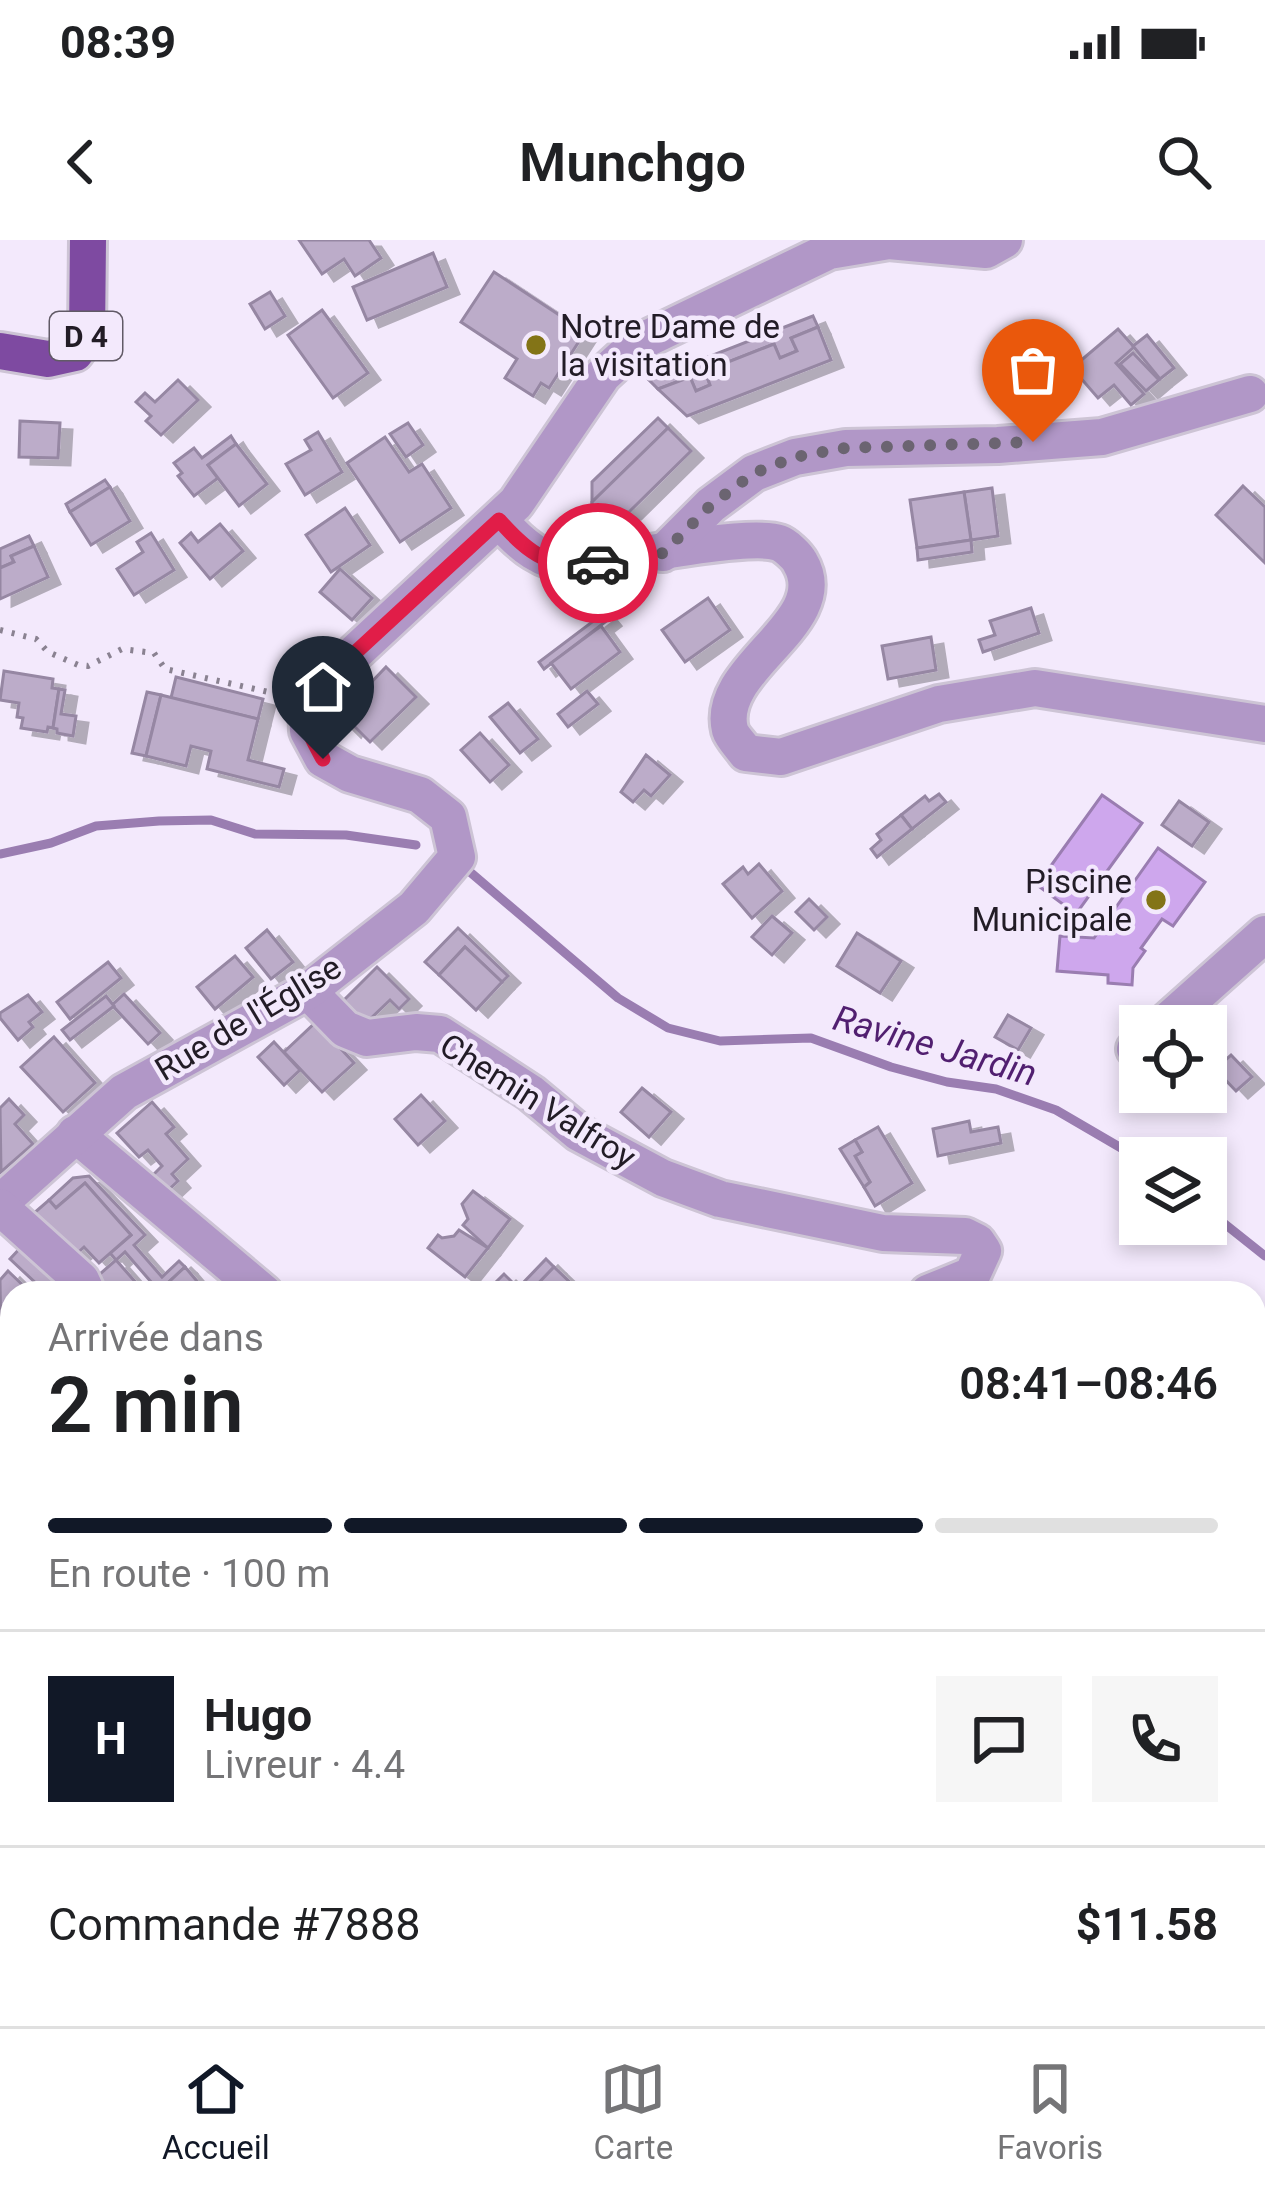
<!DOCTYPE html>
<html lang="fr">
<head>
<meta charset="utf-8">
<style>
	:root { --surface:#fff; --page:#f6f6f6; --text:#202124; --muted:#757577; --line:#e0e0e0; --accent:#111827 }
	body { margin:0; font-family:Roboto,sans-serif; background:var(--page); color:var(--text); height:100vh; display:flex; flex-direction:column; font-size:45px; white-space:nowrap }
	* { box-sizing:border-box; margin:0 }
	p { font-size:39px; color:var(--muted) }
	.icon { flex:none; width:66px; height:66px; fill:none; stroke:currentColor; stroke-width:2; stroke-linecap:round; stroke-linejoin:round }
	.map { position:relative; flex:1; overflow:hidden }
	.details { position:absolute; left:0px; top:1041px; width:1266px; height:747px; display:flex; flex-direction:column; background:var(--surface); border-radius:36px 36px 0 0; box-shadow:0 6px 18px #0003 }
	.details>* { flex:none }
	.controls { position:absolute; left:1119px; top:765px; display:grid; gap:24px }
	.controls a { display:grid; place-items:center; width:108px; height:108px; border-radius:0px; background:var(--surface); box-shadow:0 6px 18px #0003; font-size:60px }
	.pin { position:absolute; display:grid; place-items:center; width:102px; height:102px; color:#fff; margin:-123px -51px; border-radius:50% 50% 50% 0; rotate:-45deg; box-shadow:0 0 12px #0007 }
	.pin .icon { rotate:45deg }
	.courier { position:absolute; display:grid; place-items:center; width:120px; height:120px; margin:-60px; border:9px solid #e11d48; border-radius:50%; background:#fff; color:#222; box-shadow:0 3px 15px #0007 }
	.overview em { font-style:normal; font-weight:600 }
	.overview div { display:flex; flex-direction:column-reverse }
	.overview { display:flex; align-items:center; justify-content:space-between; height:204px; padding:0 48px }
	h1 { font-size:78px; font-weight:600; line-height:90px }
	.bar { display:grid; grid-template-columns:repeat(4,1fr); gap:18px 12px; align-content:center; height:144px; padding:0 48px }
	.bar i { height:15px; border-radius:9px; background:var(--line) }
	.bar .on { background:var(--accent) }
	.bar p { grid-column:span 4 }
	.line { display:flex; align-items:center; gap:30px; padding:0 48px; border-top:3px solid var(--line) }
	.line div { flex:1 }
	.round { display:grid; place-items:center; flex:none; width:126px; height:126px; border-radius:0px; background:var(--page) }
	.status { display:flex; justify-content:space-between; align-items:center; height:84px; padding:0 60px; background:var(--surface); direction:ltr }
	.status svg { height:33px; fill:currentColor }
	header { display:flex; justify-content:space-between; align-items:center; height:156px; padding:0 48px; background:var(--surface); font-size:54px; font-weight:600 }
	.menu { display:flex; justify-content:space-around; align-items:center; height:168px; border-top:3px solid var(--line); background:var(--surface); font-size:33px; color:var(--muted) }
	.menu a { display:grid; justify-items:center; gap:6px }
	.menu .on { color:var(--accent) }
	.map>svg:first-child { display:block }
	.water { fill:#cea7ed; stroke:#9a7db1; stroke-width:3 }
	.lines { fill:none; stroke-linecap:round; stroke-linejoin:round }
	.stream { stroke:#9a7db1; stroke-width:9 }
	.building { fill:#bcacc9; stroke:#9687a3; stroke-width:3; filter:url(#shadow) }
	.minor-casing { stroke:#cdc4d5; stroke-width:42 }
	.major-casing { stroke:#cdc4d5; stroke-width:42 }
	.path { stroke:#8a8291; stroke-width:6; stroke-dasharray:3 9; stroke-linecap:butt }
	.minor { stroke:#b197c7; stroke-width:36 }
	.major { stroke:#7e4aa1; stroke-width:36 }
	.done { stroke:#6b6471; stroke-width:12; stroke-dasharray:0 21.6 }
	.route { stroke:#e11d48; stroke-width:15 }
	.poi-dot { fill:#837417; stroke:#f3e9fc; stroke-width:4.5 }
	.labels { text-anchor:middle; dominant-baseline:central; stroke-width:9; stroke-linejoin:round; paint-order:stroke }
	.shield { fill:#f3e9fc; stroke:#615a66; stroke-width:3 }
	.shield-label { font-size:30px; font-weight:bold; fill:#221c26 }
	.poi-label { font-size:33px; fill:#221c26; stroke:#f3e9fc; text-anchor:start }
	.street-label { font-size:33px; fill:#221c26; stroke:#f3e9fc }
	.water-label { font-size:36px; font-style:italic; fill:#511f70; stroke:#f3e9fc }
</style>
</head>
<body>
<div class="status"><b>08:39</b><svg viewBox="0 0 49 12"><path d="M0 12V9h3v3zM5 12V6h3v6zM10 12V3h3v9zM15 12V0h3v12zM26 1h20v11H26zM47 4h2v5h-2z"/></svg></div>
<header><svg class="icon" aria-label="back" viewBox="0 0 24 24"><path d="M15 5l-7 7 7 7"/></svg>Munchgo<svg class="icon" aria-label="search" viewBox="0 0 24 24"><circle cx="10" cy="10" r="6"/><path d="M15 15l6 6"/></svg></header>
<div class="map">
<svg width="1265" height="1786" viewBox="0 0 1265 1786">
	<defs>
		<filter id="shadow"><feDropShadow dx="12" dy="7" stdDeviation="0" flood-color="#0004"/></filter>
	</defs>
	<rect width="100%" height="100%" fill="#f3e9fc"/>
	<g class="water">
		<path d="M1102,555L1142,583L1076,674L1037,645Z"/>
		<path d="M1158,608L1205,642L1173,686L1162,679L1141,708L1145,711L1133,728L1132,745L1108,743V735L1057,731L1060,696L1094,698Z"/>
	</g>
	<g class="lines">
		<g class="stream">
			<path d="M0,614L51,603L96,586L159,581L211,580L255,594L346,595L416,605"/>
			<path d="M470,632L618,758L668,788L720,801L811,798L891,827L947,842L996,849L1056,870L1140,919"/>
			<path d="M1206,969L1265,1016"/>
		</g>
	</g>
	<g class="building">
		<path d="M299,0H369L381,18L355,36L344,19L322,34Z"/>
		<path d="M433,13L447,47L367,80L353,47Z"/>
		<path d="M494,32L585,92L549,148L541,143L533,156L505,138L517,119L461,82Z"/>
		<path d="M270,52L285,76L265,89L250,64Z"/>
		<path d="M322,70L368,133L333,158L288,95Z"/>
		<path d="M813,76L818,87L791,98L797,111L780,118L774,104L705,131L710,145L696,151L690,137L658,149L649,140Z"/>
		<path d="M818,87L831,120L687,176L658,149L690,137L696,151L710,145L705,131L774,104L780,118L797,111L791,98Z"/>
		<path d="M1118,89L1134,107L1116,123L1144,154L1131,165L1114,145L1098,158L1072,128Z"/>
		<path d="M1147,95L1174,128L1160,139L1133,106Z"/>
		<path d="M1133,113L1159,140L1146,151L1120,124Z"/>
		<path d="M178,140L198,160L161,195L146,181L151,176L136,162L145,153L155,162Z"/>
		<path d="M658,178L668,188L592,262V242Z"/>
		<path d="M20,181L60,183L58,218L19,217Z"/>
		<path d="M408,183L423,205L406,217L390,194Z"/>
		<path d="M668,188L691,211L629,272L593,271L592,262Z"/>
		<path d="M318,192L342,232L305,255L286,224L311,210L305,200Z"/>
		<path d="M231,196L236,204L208,225L218,238L194,256L178,236L182,233L174,223L194,208L202,218Z"/>
		<path d="M385,197L409,232L422,224L451,268L400,302L347,223Z"/>
		<path d="M236,204L267,244L239,266L208,225Z"/>
		<path d="M105,240L110,247L70,272L66,264Z"/>
		<path d="M1243,246L1265,267V323L1216,275Z"/>
		<path d="M110,247L130,281L91,305L70,272Z"/>
		<path d="M992,248L998,296L971,300L964,252Z"/>
		<path d="M964,252L971,300L917,308L910,260Z"/>
		<path d="M345,268L370,305L331,332L306,295Z"/>
		<path d="M220,284L243,311L210,339L180,303L191,293L198,302Z"/>
		<path d="M151,293L174,330L134,355L117,329L143,312L137,302Z"/>
		<path d="M29,296L34,306L11,316L14,322L0,328V309Z"/>
		<path d="M971,300L972,312L918,320L917,308Z"/>
		<path d="M34,306L48,337L0,359V328L14,322L11,316Z"/>
		<path d="M340,329L372,358L352,380L320,352Z"/>
		<path d="M708,358L730,390L685,422L662,390Z"/>
		<path d="M1031,368L1039,393L983,412L979,400L995,395L990,381Z"/>
		<path d="M604,373L609,379L544,429L539,422Z"/>
		<path d="M601,386L620,412L571,449L551,423Z"/>
		<path d="M931,397L936,430L888,439L882,406Z"/>
		<path d="M386,427L416,457L370,502L353,485L352,480L359,473L346,461L359,448L362,452Z"/>
		<path d="M4,431L53,439L52,448L59,449L53,488L48,487L47,492L21,488L23,478L17,477L19,463L0,460Z"/>
		<path d="M176,437L263,459L258,479L171,458Z"/>
		<path d="M59,449L65,450L61,474L76,476L73,496L57,493V489L53,488Z"/>
		<path d="M587,451L598,464L568,487L558,474Z"/>
		<path d="M147,452L161,455L146,516L132,513Z"/>
		<path d="M161,455L258,479L248,520L284,529L279,547L207,529L211,511L191,506L186,526L146,516Z"/>
		<path d="M346,461L359,473L349,490L335,476Z"/>
		<path d="M508,463L538,499L520,513L490,477Z"/>
		<path d="M480,493L509,525L490,542L461,510Z"/>
		<path d="M646,515L670,535L651,556L644,550L633,562L621,552Z"/>
		<path d="M939,554L946,562L912,589L901,575L925,556L929,561Z"/>
		<path d="M1179,561L1209,582L1192,606L1162,585Z"/>
		<path d="M901,575L912,589L877,617L871,609L881,600L877,594Z"/>
		<path d="M759,624L782,651L752,678L723,644L743,627L748,634Z"/>
		<path d="M809,659L827,677L814,690L796,672Z"/>
		<path d="M772,676L792,693L772,715L752,697Z"/>
		<path d="M458,688L508,736L502,742L465,707L439,735L425,722Z"/>
		<path d="M267,690L293,722L271,739L246,708Z"/>
		<path d="M857,693L901,721L880,753L837,726Z"/>
		<path d="M465,707L502,742L476,770L439,735Z"/>
		<path d="M235,716L253,737L215,769L197,747Z"/>
		<path d="M108,722L121,738L70,779L57,762Z"/>
		<path d="M377,727L409,759L399,769L390,760L366,783L344,760Z"/>
		<path d="M124,754L160,793L148,804L112,765Z"/>
		<path d="M28,755L42,772L29,782L33,787L18,800L0,778V773Z"/>
		<path d="M106,756L114,766L70,800L62,790Z"/>
		<path d="M1008,775L1031,788L1018,810L995,797Z"/>
		<path d="M316,782L354,823L322,852L284,812Z"/>
		<path d="M54,797L95,843L63,872L21,827Z"/>
		<path d="M274,802L300,830L284,845L258,817Z"/>
		<path d="M1231,815L1252,837L1236,851L1215,829Z"/>
		<path d="M642,848L671,872L649,897L621,872Z"/>
		<path d="M421,855L445,881L418,905L395,879Z"/>
		<path d="M9,859L24,875L15,884L33,904L1,932L0,868Z"/>
		<path d="M152,862L174,887L166,894L188,919L172,934L178,941L165,953L151,937L162,926L148,910L139,917L117,893Z"/>
		<path d="M969,881L971,892L998,887L1001,903L938,916L933,889Z"/>
		<path d="M878,887L912,943L875,966L864,947L870,942L855,916L862,912L855,900Z"/>
		<path d="M855,900L862,912L855,916L870,942L864,947L840,909Z"/>
		<path d="M89,936L145,995L134,1005L162,1037L179,1021L185,1027L159,1051L125,1012L116,1020L110,1013L131,995L85,943L56,968L49,960L73,938Z"/>
		<path d="M85,943L131,995L99,1023L84,1007L72,1018L33,974L49,960L56,968Z"/>
		<path d="M473,951L510,979L488,1008L463,985L468,979L462,964Z"/>
		<path d="M459,990L488,1008L465,1037L428,1008L438,995L442,998L454,996Z"/>
		<path d="M24,1004L68,1053H35L41,1048L10,1019Z"/>
		<path d="M546,1019L554,1027L529,1053L487,1051L504,1034L518,1048Z"/>
		<path d="M116,1020L145,1053H104L93,1040Z"/>
		<path d="M185,1027L207,1053H156L159,1051Z"/>
		<path d="M554,1027L579,1051L529,1053Z"/>
		<path d="M8,1031L31,1053H12V1093L1,1105L0,1040Z"/>
		<path d="M2,1568L12,1576V1618L0,1609Z"/>
		<path d="M0,1609L9,1616L5,1621L12,1626V1642L0,1658Z"/>
		<path d="M134,1776H205L195,1786H145Z"/>
		<path d="M434,1776H471L482,1786H425Z"/>
		<path d="M543,1776H602L598,1779L602,1782L598,1786H542L538,1781Z"/>
	</g>
	<g class="lines">
		<defs>
			<g id="minor">
				<path d="M499,280C522,306 542,323 577,326C617,320 748,292 779,303C785,305 797,316 800,322C836,383 714,427 730,490C732,497 742,507 746,513L781,517L939,464L1035,448L1265,484"/>
				<path d="M663,313L711,265L754,233L795,217L846,208L998,205L1102,197L1250,154"/>
				<path d="M308,751L345,789L367,798L416,792L440,794L531,853L579,893L663,938L720,959L883,993L965,996L977,1002L983,1011L972,1035L928,1053"/>
				<path d="M1162,786L1265,694"/>
				<path d="M1135,809L1140,805"/>
				<path d="M75,894L264,1053"/>
				<path d="M0,963L124,852L308,751L414,668L457,617L448,577L420,555L350,534L323,519L308,491L307,467L317,448L516,263L603,135L638,103L829,11L889,1L986,10L1004,0"/>
				<path d="M0,967L81,1040L87,1053"/>
				<path d="M0,1285L12,1296"/>
				<path d="M1254,1304L1259,1340L1254,1373"/>
				<path d="M1254,1640L1265,1653"/>
				<path d="M0,1738L12,1748"/>
				<path d="M44,1776L56,1786"/>
			</g>
			<path id="major" d="M0,111L48,119L75,113L87,96L88,0"/>
		</defs>
		<use href="#minor" class="minor-casing"/>
		<use href="#major" class="major-casing"/>
		<g class="path">
			<path d="M0,390L36,399L48,412L78,425L88,426L122,409L154,413L165,429L282,455"/>
			<path d="M1043,1776L1058,1786"/>
		</g>
		<use href="#minor" class="minor"/>
		<use href="#major" class="major"/>
	</g>
	<g class="lines">
		<path class="done" d="M598,323L663,313L711,265L754,233L795,217L845,208L1033,202"/>
		<path class="route" d="M323,519C307,490 300,479 317,448L499,280C530,315 549,329 598,323"/>
	</g>
	<g class="poi-dot">
		<circle cx="536" cy="105" r="12"/>
		<circle cx="1156" cy="660" r="12"/>
	</g>
	<g class="labels">
		<rect class="shield" x="50" y="72" width="72" height="48" rx="9"/>
		<g class="shield-label">
			<text x="86" y="96">D 4</text>
		</g>
		<g class="poi-label">
			<text x="560" y="86">Notre Dame de<tspan x="560" dy="38">la visitation</tspan></text>
			<text x="1132" y="641" text-anchor="end">Piscine<tspan x="1132" dy="38">Municipale</tspan></text>
		</g>
		<g class="street-label">
			<text transform="translate(248 778) rotate(-31)">Rue de l'Église</text>
			<text transform="translate(538 861) rotate(32)">Chemin Valfroy</text>
		</g>
		<g class="water-label">
			<text transform="translate(935 806) rotate(16)">Ravine Jardin</text>
		</g>
	</g>
</svg>
<div class="controls">
<a><svg class="icon" aria-label="locate" viewBox="0 0 24 24"><circle cx="12" cy="12" r="6"/><path d="M12 2v4M12 18v4M2 12h4M18 12h4"/></svg></a>
<a><svg class="icon" aria-label="layers" viewBox="0 0 24 24"><path d="M12 4l9 5-9 5-9-5zM3 14l9 5 9-5"/></svg></a>
</div>
<div class="pin" style="left:1033px;top:202px;background:#ea580c"><svg class="icon" aria-label="bag" viewBox="0 0 24 24"><path d="M5 8h14l-1 12H6zM9 8a3 3 0 0 1 6 0"/></svg></div>
<div class="pin" style="left:323px;top:519px;background:#1f2937"><svg class="icon" aria-label="home" viewBox="0 0 24 24"><path d="M3 11l9-7 9 7M6 9v11h12V9"/></svg></div>
<div class="courier" style="left:598px;top:323px"><svg class="icon" aria-label="car" viewBox="0 0 24 24"><path d="M5 17H2v-5l4-1 3-4h7l3 4 3 1v5h-3M9 17h6M6 11h13"/><circle cx="7" cy="17" r="2"/><circle cx="17" cy="17" r="2"/></svg></div>
<section class="details">
<div class="overview"><div><h1>2 min</h1><p>Arrivée dans</p></div><em>08:41–08:46</em></div>
<div class="bar"><i class="on"></i><i class="on"></i><i class="on"></i><i></i><p>En route · 100 m</p></div>
<div class="line" style="height:216px"><b class="round" style="background:var(--accent);color:#fff">H</b><div><b>Hugo</b><p>Livreur · 4.4</p></div><a class="round"><svg class="icon" aria-label="chat" viewBox="0 0 24 24"><path d="M4 5h16v11H9l-5 4z"/></svg></a><a class="round"><svg class="icon" aria-label="phone" viewBox="0 0 24 24"><path d="M5 4h4l2 5-3 2q2 4 5 5l2-3 5 2v4C11 20 4 13 5 4z"/></svg></a></div>
<div class="line" style="height:156px"><div>Commande #7888</div><b>$11.58</b></div>
</section>
</div>
<nav class="menu">
<a class="on"><svg class="icon" aria-label="home" viewBox="0 0 24 24"><path d="M3 11l9-7 9 7M6 9v11h12V9"/></svg>Accueil</a>
<a><svg class="icon" aria-label="map" viewBox="0 0 24 24"><path d="M3 6l6-2 6 2 6-2v14l-6 2-6-2-6 2zM9 4v14M15 6v14"/></svg>Carte</a>
<a><svg class="icon" aria-label="saved" viewBox="0 0 24 24"><path d="M7 4h10v16l-5-4-5 4z"/></svg>Favoris</a>
</nav>
</body>
</html>
